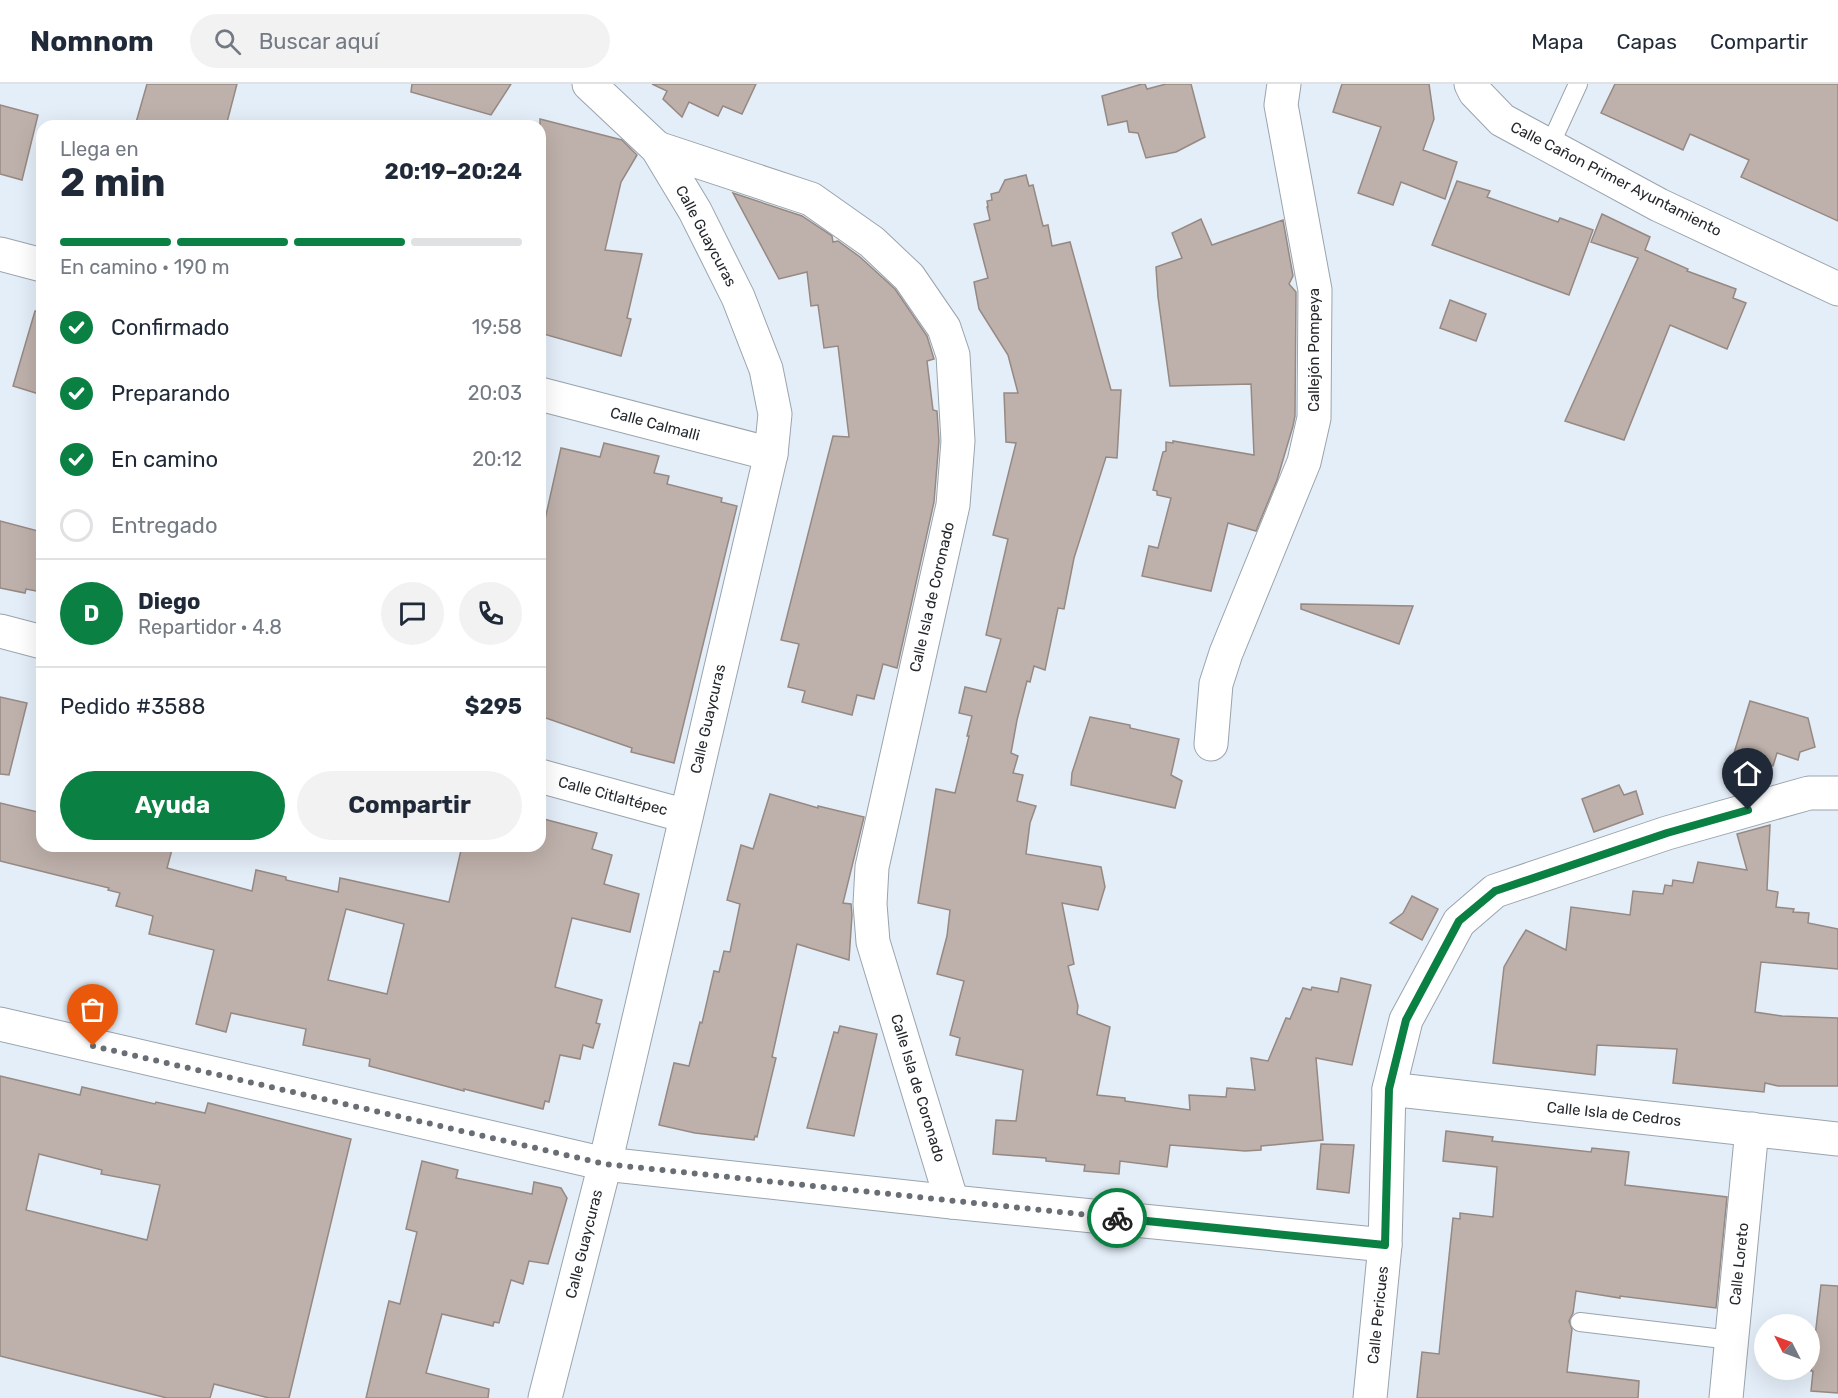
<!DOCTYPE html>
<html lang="es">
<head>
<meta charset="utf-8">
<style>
	:root { --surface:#fff; --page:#f2f2f3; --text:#1f2937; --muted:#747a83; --line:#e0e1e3; --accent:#0b8043 }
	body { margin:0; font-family:Rubik,sans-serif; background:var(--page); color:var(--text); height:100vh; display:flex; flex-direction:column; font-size:22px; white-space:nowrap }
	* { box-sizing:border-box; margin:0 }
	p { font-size:20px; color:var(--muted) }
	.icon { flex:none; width:33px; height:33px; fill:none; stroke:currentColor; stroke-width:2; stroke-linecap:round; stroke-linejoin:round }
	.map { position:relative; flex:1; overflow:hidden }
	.details { position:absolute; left:36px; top:36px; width:510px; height:732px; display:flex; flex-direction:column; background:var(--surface); border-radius:18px; box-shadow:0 6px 24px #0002 }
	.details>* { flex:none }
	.needle { width:39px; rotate:312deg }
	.tools { position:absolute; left:1754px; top:1230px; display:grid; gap:12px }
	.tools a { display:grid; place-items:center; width:66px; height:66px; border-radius:50%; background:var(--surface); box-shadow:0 6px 24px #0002; font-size:30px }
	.pin { position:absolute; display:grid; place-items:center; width:51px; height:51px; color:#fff; margin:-62px -26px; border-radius:50% 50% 50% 0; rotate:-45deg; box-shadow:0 0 6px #0007 }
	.pin .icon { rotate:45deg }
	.courier { position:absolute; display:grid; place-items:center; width:60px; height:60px; margin:-30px; border:4px solid #0b8043; border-radius:50%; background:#fff; color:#222; box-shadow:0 2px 8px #0007 }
	.head em { font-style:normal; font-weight:700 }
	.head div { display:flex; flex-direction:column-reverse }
	.head { display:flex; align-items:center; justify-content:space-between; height:102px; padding:0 24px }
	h1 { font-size:39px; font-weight:700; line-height:45px }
	.bar { display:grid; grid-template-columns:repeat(4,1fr); gap:9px 6px; align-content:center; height:72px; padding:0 24px }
	.bar i { height:8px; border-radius:4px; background:var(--line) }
	.bar .on { background:var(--accent) }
	.bar p { grid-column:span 4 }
	.line { display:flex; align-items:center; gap:15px; padding:0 24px; border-top:2px solid var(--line) }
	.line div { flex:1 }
	.round { display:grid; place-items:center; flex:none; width:63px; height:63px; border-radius:32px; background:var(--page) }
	ol { padding:0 24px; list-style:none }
	li { display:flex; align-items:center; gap:18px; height:66px }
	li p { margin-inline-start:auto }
	li .icon { padding:6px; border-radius:50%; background:var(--accent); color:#fff; stroke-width:4 }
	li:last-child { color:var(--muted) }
	li i { width:33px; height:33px; border:3px solid var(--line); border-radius:50% }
	.button { display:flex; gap:12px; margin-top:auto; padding:12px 24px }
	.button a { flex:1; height:69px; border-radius:36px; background:var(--accent); color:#fff; font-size:24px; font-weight:700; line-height:69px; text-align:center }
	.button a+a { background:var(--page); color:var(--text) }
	header { display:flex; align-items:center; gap:36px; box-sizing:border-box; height:84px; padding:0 30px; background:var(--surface); border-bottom:2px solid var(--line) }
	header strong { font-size:28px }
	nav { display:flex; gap:33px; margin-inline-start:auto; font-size:21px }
	.search { width:420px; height:54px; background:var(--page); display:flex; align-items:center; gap:15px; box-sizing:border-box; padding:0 21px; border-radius:33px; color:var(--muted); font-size:22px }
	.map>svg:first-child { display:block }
	.building { fill:#beb0aa; stroke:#968983; stroke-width:1.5; fill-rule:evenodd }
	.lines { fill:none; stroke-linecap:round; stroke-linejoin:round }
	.lane-casing { stroke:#9aa4ad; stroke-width:20 }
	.street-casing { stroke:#9aa4ad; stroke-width:35 }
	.secondary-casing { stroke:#9aa4ad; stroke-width:35 }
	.lane { stroke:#fff; stroke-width:18 }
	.street { stroke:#fff; stroke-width:33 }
	.secondary { stroke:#fff; stroke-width:33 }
	.done { stroke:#686e74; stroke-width:6; stroke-dasharray:0 10.8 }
	.route { stroke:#0b8043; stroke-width:8 }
	.labels { text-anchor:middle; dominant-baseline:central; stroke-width:5; stroke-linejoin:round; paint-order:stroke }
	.street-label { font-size:15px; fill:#25292d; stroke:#fff }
</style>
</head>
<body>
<header>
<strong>Nomnom</strong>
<div class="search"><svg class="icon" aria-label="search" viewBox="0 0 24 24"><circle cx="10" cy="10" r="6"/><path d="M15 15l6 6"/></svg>Buscar aquí</div>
<nav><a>Mapa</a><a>Capas</a><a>Compartir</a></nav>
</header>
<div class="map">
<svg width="1838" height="1314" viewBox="0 0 1838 1314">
	<rect width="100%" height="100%" fill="#e4eef8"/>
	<g class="building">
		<path d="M147,0H237L226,42H135Z"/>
		<path d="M412,0H511L491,31L411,8Z"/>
		<path d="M652,0H756L742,30L723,22L718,32L689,18L682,33L663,15L667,7Z"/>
		<path d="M1142,0H1145L1147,5L1166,0H1191L1205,53L1176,68L1146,74L1138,49L1129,48L1127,37L1108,41L1102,12Z"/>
		<path d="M1342,0H1429L1434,35L1423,66L1457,78L1445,115L1401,98L1393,121L1358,109L1381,43L1333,28Z"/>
		<path d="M1615,0H1838V137L1741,93L1749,76L1690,50L1683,66L1601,29Z"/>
		<path d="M0,21L38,31L22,96L0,90Z"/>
		<path d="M540,35L622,56L637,71L621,98L605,166L642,170L627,234L631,235L621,272L540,249Z"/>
		<path d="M1026,91L1029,102L1033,101L1043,142L1048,141L1052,162L1070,158L1111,306H1121L1117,374L1106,373L1074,474L1064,525L1058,524L1045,586L1034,582L1030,598L1027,597L1017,636L1011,669L1018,672L1013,689L1023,691L1017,717L1036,722L1030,739L1026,770L1101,783L1105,803L1098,826L1062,819L1074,880L1068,882L1078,922L1077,930L1110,943L1097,1011L1125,1014V1017L1190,1026L1189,1011L1226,1013L1227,1004L1255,1006L1251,974L1268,977L1286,934L1290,935L1303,904L1311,906L1312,903L1338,908L1341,894L1371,901L1352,981L1316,974L1323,1056L1261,1062V1066L1245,1067L1170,1061L1167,1083L1120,1077L1119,1090L1084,1087L1085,1081L1046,1077V1074L993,1070L996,1036L1016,1037L1023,986L956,971L960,954L950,951L964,897L937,890L947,852L950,826L918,819L936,705L955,709L969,652H967L972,632L959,629L965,603L986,608L1001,555L986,551L1008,455L993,451L1016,359L1006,358L1004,309H1018L1008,271L979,225L974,198L988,194L974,140L990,136L987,123H988L987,117L992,116L991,110L999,108L1005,96Z"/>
		<path d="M1457,97L1490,107L1487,113L1558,138L1560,134L1593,146L1569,211L1432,161Z"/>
		<path d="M733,109L802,132L832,152L833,158L838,157L860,173L895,205L927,252L934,275L927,277L933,326L937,327L939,357L934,418L897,584L883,580L874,615L857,611L852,631L802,618L805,607L788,603L799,560L781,556L833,352L849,353L838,262L824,264L818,221L811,222L807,188L779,195Z"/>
		<path d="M1602,130L1650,153L1645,166L1688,185L1687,187L1736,205L1733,214L1746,219L1727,265L1670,241L1624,356L1565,337L1638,174L1591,158Z"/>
		<path d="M1201,135L1212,161L1283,136L1293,192L1289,200L1296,208L1295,332L1293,342L1277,396L1256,447L1228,439L1211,507L1142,492L1149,462L1158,464L1171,414L1157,411V407L1153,406L1163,368L1166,367V358L1173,359V357L1254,371L1251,300L1170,302L1158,213L1156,183L1182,174L1172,149Z"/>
		<path d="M1450,216L1486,230L1476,257L1440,244Z"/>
		<path d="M35,227L42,228V311L13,302Z"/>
		<path d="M604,359L659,372L654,389L669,392L667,400L722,414L721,418L737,422L674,679L631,668L632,664L540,632V439L544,440L561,364L600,373Z"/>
		<path d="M0,437L42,448V508L26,505L25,509L0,504Z"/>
		<path d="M1301,520L1413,522L1399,560L1301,525Z"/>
		<path d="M0,613L27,619L9,691L0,690Z"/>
		<path d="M1750,617L1808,634L1815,663L1800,668L1798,676L1777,669L1773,682L1763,680L1728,689Z"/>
		<path d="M1090,633L1130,641V644L1179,655L1171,691L1182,697L1175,724L1071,701L1072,689Z"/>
		<path d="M1619,701L1624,711L1636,707L1643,730L1594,748L1582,715Z"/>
		<path d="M770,710L818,724V722L864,733L843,819L851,820L852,831L849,876L797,860L772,973L776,974L757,1053L755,1052L754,1056L695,1049L659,1041L674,979L689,982L700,938L702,939L714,887L719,888L724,867L730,868L740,820L727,816L741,761L753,765Z"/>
		<path d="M0,719L42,729V762H173L167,784L252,807L256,786L286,793V796L338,808L340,794L449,818L462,762H540V734L597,749L592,765L612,771L604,800L639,810L630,848L572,834L555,903L602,916L596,939L600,940L593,964L583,961L580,975L560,971L549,1018L545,1017L543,1025L464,1005V1007L369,982L370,975L303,961L306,945L231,929L226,948L196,940L214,866L149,850L153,832L116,822L120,809L108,806L109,804L0,777ZM346,825L404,840L387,910L328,896Z"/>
		<path d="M1770,741L1767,806L1778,808L1776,823L1794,825L1793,828L1809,829L1808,839L1838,845V885L1761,878L1755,928L1782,932L1838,934V1002H1778L1765,999L1764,1008L1673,999L1677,965L1597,961L1595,991L1493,979L1504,883L1519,857L1526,846L1566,866L1571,823L1630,831L1633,807L1663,810L1665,801L1672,802L1673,796L1693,799L1698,778L1747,786L1737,750Z"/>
		<path d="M1412,812L1438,825L1422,856L1390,839L1403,829Z"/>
		<path d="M840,942L877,950L854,1052L807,1044L834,948L838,949Z"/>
		<path d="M0,992L80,1011L82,1003L155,1020L156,1018L205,1029L208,1019L351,1055L289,1314H269L214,1300L210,1314H167L0,1272ZM39,1070L102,1086L101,1090L160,1101L147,1156L26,1126Z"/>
		<path d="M1446,1047L1493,1053L1492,1057L1591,1068L1592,1064L1629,1068L1625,1101L1727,1113L1716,1224L1620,1212V1214L1576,1207L1573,1229L1569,1237L1572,1245L1567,1288L1639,1297L1638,1314H1417L1422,1268L1439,1270L1453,1134L1460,1135V1129L1493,1133L1497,1083L1443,1077Z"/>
		<path d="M1321,1060L1354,1061L1349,1109L1317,1105Z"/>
		<path d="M422,1077L458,1086L456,1094L532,1110L534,1098L561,1104L567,1114L548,1180L529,1177L523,1200L511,1196L499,1239L494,1238L493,1242L442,1230L426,1289L489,1305L488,1314H366L389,1217L400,1220L417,1148L406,1145Z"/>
		<path d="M1821,1201L1838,1202V1309L1811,1307L1813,1287H1811Z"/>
	</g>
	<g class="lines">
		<defs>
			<g id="lane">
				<path d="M1550,61L1578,0"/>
				<path d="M1580,1238L1731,1256"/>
			</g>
			<g id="street">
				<path d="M1471,0L1475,8L1502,36L1659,121L1838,205"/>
				<path d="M657,64L811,115L872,158L909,193L944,244L953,271L958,357L953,421L872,783L870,820L873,858L952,1118"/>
				<path d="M0,170L42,181"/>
				<path d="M540,310L771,370"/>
				<path d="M0,547L42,558"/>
				<path d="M1211,660L1216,600L1226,569L1304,378L1314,334L1315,206L1281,21L1284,0"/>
				<path d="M540,692L686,732"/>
				<path d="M0,940L605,1080L952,1118L1385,1161"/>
				<path d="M1389,1005L1838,1055"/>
				<path d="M1370,1314L1385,1161L1389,1005L1406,936L1459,838L1495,807L1667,749L1809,709H1838"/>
				<path d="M1726,1314L1752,1045"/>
			</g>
			<path id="secondary" d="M545,1314L605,1080L771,370L775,330L766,285L738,213L695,127L657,64L589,0"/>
		</defs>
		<use href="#lane" class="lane-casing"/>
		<use href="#street" class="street-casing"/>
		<use href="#secondary" class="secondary-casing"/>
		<use href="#lane" class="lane"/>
		<use href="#street" class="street"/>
		<use href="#secondary" class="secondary"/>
	</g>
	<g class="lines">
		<path class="done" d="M93,962L605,1080L1117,1134"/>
		<path class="route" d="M1117,1134L1385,1161L1389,1005L1406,936L1459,837L1495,807L1667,749L1748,726"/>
	</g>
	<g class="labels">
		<g class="street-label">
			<text transform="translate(1616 95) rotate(27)">Calle Cañon Primer Ayuntamiento</text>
			<text transform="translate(706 152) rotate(62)">Calle Guaycuras</text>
			<text transform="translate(1314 266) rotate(-90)">Callejón Pompeya</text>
			<text transform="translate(655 340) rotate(15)">Calle Calmalli</text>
			<text transform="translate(932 513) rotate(-77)">Calle Isla de Coronado</text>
			<text transform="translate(708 635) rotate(-77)">Calle Guaycuras</text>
			<text transform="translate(613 712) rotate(15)">Calle Citlaltépec</text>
			<text transform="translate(918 1004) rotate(73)">Calle Isla de Coronado</text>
			<text transform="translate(1614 1030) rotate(6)">Calle Isla de Cedros</text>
			<text transform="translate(584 1160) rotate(-76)">Calle Guaycuras</text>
			<text transform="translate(1739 1180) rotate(-84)">Calle Loreto</text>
			<text transform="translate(1378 1231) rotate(-84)">Calle Pericues</text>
		</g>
	</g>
</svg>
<div class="tools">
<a><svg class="needle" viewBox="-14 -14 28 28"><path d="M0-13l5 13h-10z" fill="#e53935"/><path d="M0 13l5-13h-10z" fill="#747a83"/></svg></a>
</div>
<div class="pin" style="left:93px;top:962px;background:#ea580c"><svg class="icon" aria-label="bag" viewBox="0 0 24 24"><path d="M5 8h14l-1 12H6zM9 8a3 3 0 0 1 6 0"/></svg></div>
<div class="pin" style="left:1748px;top:726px;background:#1f2937"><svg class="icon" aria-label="home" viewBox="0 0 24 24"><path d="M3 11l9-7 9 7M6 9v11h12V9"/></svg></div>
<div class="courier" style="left:1117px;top:1134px"><svg class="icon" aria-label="bike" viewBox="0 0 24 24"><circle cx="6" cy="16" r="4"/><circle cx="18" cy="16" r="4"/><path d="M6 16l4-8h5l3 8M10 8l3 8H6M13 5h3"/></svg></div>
<section class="details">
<div class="head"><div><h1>2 min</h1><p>Llega en</p></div><em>20:19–20:24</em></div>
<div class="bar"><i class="on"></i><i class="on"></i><i class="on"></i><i></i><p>En camino · 190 m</p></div>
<ol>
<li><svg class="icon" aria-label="check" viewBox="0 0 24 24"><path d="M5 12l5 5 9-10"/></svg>Confirmado<p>19:58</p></li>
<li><svg class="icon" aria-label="check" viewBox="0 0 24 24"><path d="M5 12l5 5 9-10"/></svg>Preparando<p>20:03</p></li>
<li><svg class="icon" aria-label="check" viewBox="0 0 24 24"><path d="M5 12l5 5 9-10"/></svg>En camino<p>20:12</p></li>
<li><i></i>Entregado</li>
</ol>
<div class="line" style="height:108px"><b class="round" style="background:var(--accent);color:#fff">D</b><div><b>Diego</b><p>Repartidor · 4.8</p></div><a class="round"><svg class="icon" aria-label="chat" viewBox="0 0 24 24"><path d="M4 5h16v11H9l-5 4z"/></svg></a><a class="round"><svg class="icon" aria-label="phone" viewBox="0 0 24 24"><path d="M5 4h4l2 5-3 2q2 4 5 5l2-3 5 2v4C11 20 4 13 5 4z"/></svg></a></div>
<div class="line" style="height:78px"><div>Pedido #3588</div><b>$295</b></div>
<div class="button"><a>Ayuda</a><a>Compartir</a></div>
</section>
</div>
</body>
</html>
